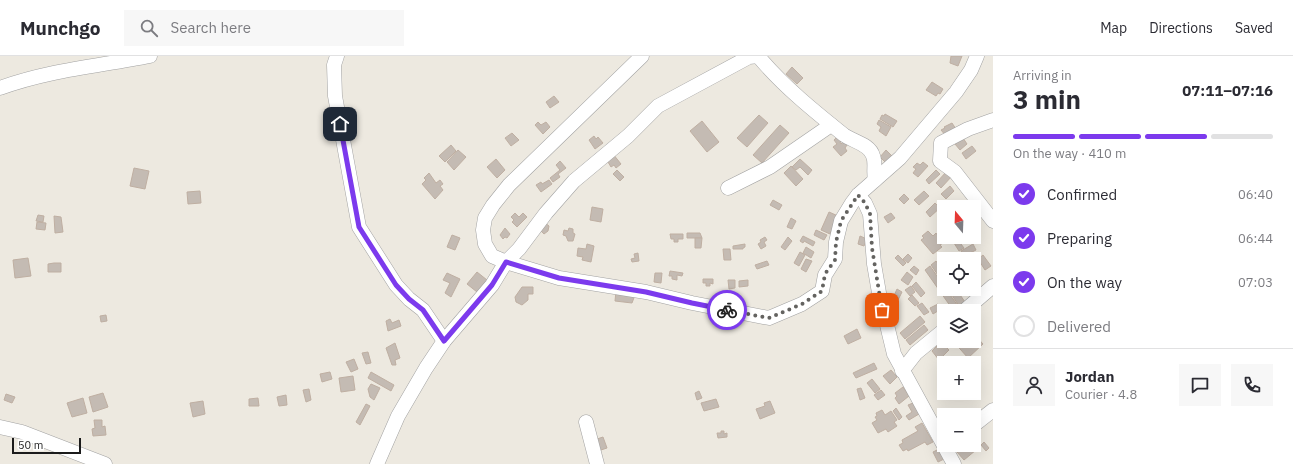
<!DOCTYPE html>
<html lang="en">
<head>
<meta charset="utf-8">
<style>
	:root { --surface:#fff; --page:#f7f7f7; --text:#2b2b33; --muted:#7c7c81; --line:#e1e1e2; --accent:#7c3aed }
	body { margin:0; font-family:"IBM Plex Sans",sans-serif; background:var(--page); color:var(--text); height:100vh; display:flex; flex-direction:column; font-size:15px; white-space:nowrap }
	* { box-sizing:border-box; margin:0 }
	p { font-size:13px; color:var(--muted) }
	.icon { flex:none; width:22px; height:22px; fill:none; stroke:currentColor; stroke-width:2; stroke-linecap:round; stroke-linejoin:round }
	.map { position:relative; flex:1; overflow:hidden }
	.side { display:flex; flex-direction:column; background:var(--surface); width:300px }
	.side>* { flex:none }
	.needle { width:26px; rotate:341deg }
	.fabs { position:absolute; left:937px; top:144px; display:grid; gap:8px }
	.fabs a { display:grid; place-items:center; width:44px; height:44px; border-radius:0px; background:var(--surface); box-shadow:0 4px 16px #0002; font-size:20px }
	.scale { position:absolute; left:12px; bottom:10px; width:69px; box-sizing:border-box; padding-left:4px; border:2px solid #1b1b1b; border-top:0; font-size:11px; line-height:14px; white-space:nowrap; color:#1b1b1b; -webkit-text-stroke:3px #fff; paint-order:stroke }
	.pin { position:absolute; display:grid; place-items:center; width:34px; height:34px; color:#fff; margin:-17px; border-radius:8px; box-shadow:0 2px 6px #0006 }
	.courier { position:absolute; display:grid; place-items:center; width:40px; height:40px; margin:-20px; border:3px solid #7c3aed; border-radius:50%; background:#fff; color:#222; box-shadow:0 1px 5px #0007 }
	.overview em { font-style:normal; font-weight:700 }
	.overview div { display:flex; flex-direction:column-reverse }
	.overview { display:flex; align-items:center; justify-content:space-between; height:68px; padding:0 20px }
	h1 { font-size:26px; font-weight:700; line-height:30px }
	.bar { display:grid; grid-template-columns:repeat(4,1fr); gap:6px 4px; align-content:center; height:48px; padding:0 20px }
	.bar i { height:5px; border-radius:3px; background:var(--line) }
	.bar .on { background:var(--accent) }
	.bar p { grid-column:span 4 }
	.line { display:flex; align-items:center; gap:10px; padding:0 20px; border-top:1px solid var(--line) }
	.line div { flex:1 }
	.round { display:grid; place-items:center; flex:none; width:42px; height:42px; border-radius:0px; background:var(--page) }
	ol { padding:0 20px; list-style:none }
	li { display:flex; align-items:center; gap:12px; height:44px }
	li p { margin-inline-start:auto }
	li .icon { padding:4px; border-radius:50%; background:var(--accent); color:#fff; stroke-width:4 }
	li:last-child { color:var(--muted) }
	li i { width:22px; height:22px; border:2px solid var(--line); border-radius:50% }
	header { display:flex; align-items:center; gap:24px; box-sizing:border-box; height:56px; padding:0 20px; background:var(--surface); border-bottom:1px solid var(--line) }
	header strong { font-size:19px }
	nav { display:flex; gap:22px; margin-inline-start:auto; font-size:14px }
	.search { width:280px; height:36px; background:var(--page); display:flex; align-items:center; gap:10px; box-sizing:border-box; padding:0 14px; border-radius:0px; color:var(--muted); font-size:15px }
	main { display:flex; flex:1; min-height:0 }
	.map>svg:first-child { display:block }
	.building { fill:#c4bbb3; stroke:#bfafa2 }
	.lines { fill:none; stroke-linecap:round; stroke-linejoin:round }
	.minor-casing { stroke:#a2a2a2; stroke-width:15 }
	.minor { stroke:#fff; stroke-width:14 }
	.done { stroke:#646360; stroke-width:4; stroke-dasharray:0 7.2 }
	.route { stroke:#7c3aed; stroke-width:5 }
</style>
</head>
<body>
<header>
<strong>Munchgo</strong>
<div class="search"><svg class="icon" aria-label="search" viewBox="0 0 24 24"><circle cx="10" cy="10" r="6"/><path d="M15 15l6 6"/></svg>Search here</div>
<nav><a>Map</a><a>Directions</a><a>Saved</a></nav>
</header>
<main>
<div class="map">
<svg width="993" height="408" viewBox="0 0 993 408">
	<rect width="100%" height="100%" fill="#ede9e0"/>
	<g class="building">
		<path d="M951,0H962L958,10L950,7Z"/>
		<path d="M792,11L803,22L797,28L786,18Z"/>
		<path d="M932,26L943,33L940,38L938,37L936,40L926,34Z"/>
		<path d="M554,40L559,46L550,52L546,46Z"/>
		<path d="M885,58L897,65L893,71L880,63L882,59L884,60Z"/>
		<path d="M759,59L768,67L747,91L737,82Z"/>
		<path d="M879,64L891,71L886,80L879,75L881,71L877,68Z"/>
		<path d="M702,65L719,86L707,96L690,75Z"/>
		<path d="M538,66L541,69L546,66L550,71L543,78L535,69Z"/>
		<path d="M952,67L956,73L946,80L941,74L945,72L944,71Z"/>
		<path d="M780,69L789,77L762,107L753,99Z"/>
		<path d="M512,77L519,84L511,90L505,82Z"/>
		<path d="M594,80L596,83L598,81L603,87L595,93L589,84Z"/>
		<path d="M838,80L842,84L840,86L841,88L844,85L847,89L845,92L847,95L841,100L833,91L837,88L834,84Z"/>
		<path d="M963,82L967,88L960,94L955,88Z"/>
		<path d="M451,89L456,95L445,106L439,100Z"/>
		<path d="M972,90L976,95L966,103L962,97Z"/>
		<path d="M458,94L466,101L454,114L447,106Z"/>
		<path d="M886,94L892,100L886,107L880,101Z"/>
		<path d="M613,98L621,108L616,112L614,109L611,111L608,106Z"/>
		<path d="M496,103L505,114L497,122L487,111Z"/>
		<path d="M800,103L812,114L808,119L800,111L796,114L792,111Z"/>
		<path d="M560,105L566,112L558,118L560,121L553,126L550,122L560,114L556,109Z"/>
		<path d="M923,106L928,110L918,121L913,117L916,113L913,111L917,107L920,109Z"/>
		<path d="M791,110L803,123L796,130L784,117Z"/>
		<path d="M134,112L149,115L145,133L130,130Z"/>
		<path d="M617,114L624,121L620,125L613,118Z"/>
		<path d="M936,114L940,118L929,128L926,124Z"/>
		<path d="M947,115L952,120L941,132L936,127Z"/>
		<path d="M429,117L436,127L440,124L443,128L440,130L443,134L435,143L422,128L426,124L424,122Z"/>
		<path d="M549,124L552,128L541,136L536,129L541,126L542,128Z"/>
		<path d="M950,130L954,135L946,143L941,138Z"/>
		<path d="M200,135L201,147L188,148L187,136Z"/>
		<path d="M924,135L929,140L919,149L914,144Z"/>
		<path d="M904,138L909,143L904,148L899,143Z"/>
		<path d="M773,144L782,149L779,154L770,149Z"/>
		<path d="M935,147L937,149L939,147L942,150L930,161L926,156Z"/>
		<path d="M592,151L603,153L601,166L590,164Z"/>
		<path d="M829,156L838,160L830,178L821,174Z"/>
		<path d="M515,157L519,161L523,157L527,161L517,171L512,166L514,164L511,161Z"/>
		<path d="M891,157L895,162L888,167L884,161Z"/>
		<path d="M38,159L44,160L43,166L36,165Z"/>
		<path d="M54,160L61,161L63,176L55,177Z"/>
		<path d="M791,162L796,165L792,173L787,171Z"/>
		<path d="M37,166L46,167L45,174L36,173Z"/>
		<path d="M544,166L549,170L548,175L544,178L541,175Z"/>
		<path d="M505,172L510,178L507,182L505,181L503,183L500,179Z"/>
		<path d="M569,172L573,173V177L575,178L573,185H568L566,180L563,179L564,174L568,175Z"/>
		<path d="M816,174L827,179L824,184L814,179Z"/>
		<path d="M928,175L933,180L936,177L943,187L940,189L942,191L933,198L921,184L924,182L922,180Z"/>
		<path d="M687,177H700L702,182H687Z"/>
		<path d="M670,178H683V183H678V186H674V183H671Z"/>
		<path d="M452,179L460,182L455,194L447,191Z"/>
		<path d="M803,180L815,186L813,190L804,185L803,187L800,185Z"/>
		<path d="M860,180L867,183L864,190L858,188Z"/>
		<path d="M765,181L767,184L764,186L766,190L761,193L758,188L761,186L760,184Z"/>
		<path d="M788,181L792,185L785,194L781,191Z"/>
		<path d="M695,182H702L701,192H695Z"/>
		<path d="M958,184L964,192L959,195L954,187Z"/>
		<path d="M587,188L594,190L591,206L582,204L583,201L577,200L578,192L586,193Z"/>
		<path d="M745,188V191L743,192V193H733V190Z"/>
		<path d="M973,188L976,194L964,200L961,195Z"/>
		<path d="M806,191L814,196L811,202L803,197Z"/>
		<path d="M723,193H730L731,204H724Z"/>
		<path d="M800,196L805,199L799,210L794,207Z"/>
		<path d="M638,197L639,205L632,206L631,203L635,202L634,198Z"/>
		<path d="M908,198L912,202L908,207L903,203Z"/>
		<path d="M898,199L906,207L903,210L895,202Z"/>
		<path d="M983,199L991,210L985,214L978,203Z"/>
		<path d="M28,202L31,220L15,222L13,204Z"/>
		<path d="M806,203L812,205L806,216L801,213Z"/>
		<path d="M767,205L769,209L757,213L755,209Z"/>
		<path d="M936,205L944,216V228L931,209Z"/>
		<path d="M54,207H61V216H48V208Z"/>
		<path d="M914,210L919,214L916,219L910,214Z"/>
		<path d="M930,210L944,230V233H946L958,250L953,254L925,214Z"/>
		<path d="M670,215L683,217L682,220L677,219V224L672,223V220H669Z"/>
		<path d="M477,216L487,224L477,236L467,228Z"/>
		<path d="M907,216L913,221L908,229L901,224Z"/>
		<path d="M447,217L460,223L451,241L445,237L450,227L443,224Z"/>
		<path d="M655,217H662L661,227L654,226Z"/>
		<path d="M703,223H713V228L710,227V230H706V227H703Z"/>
		<path d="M728,224H735V232L729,233Z"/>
		<path d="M748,224V230L739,231V225Z"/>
		<path d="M916,226L925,237L921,241L912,230Z"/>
		<path d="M911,230L915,236L910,240L905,234Z"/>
		<path d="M522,231H533V238H528V244L522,249L516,246L515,241Z"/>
		<path d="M897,233L902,236L898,244L893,242Z"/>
		<path d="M948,233H956L965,246L959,250Z"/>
		<path d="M616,235L635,239L632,247L615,245Z"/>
		<path d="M912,239L919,247L915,250L908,243Z"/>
		<path d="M922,247L929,256L924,259L917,250Z"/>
		<path d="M938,248L941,253L933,258L930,252Z"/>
		<path d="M106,259L107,265L101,266L100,260Z"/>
		<path d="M920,260L925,266L905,283L900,277Z"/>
		<path d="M390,263L392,267L399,264L401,270L388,275L386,265Z"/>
		<path d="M924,269L928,274L910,289L906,284Z"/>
		<path d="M857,273L861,282L848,288L844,280Z"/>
		<path d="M974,278L983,288L968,302L953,285H974Z"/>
		<path d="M941,286L949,294L939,304L932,295Z"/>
		<path d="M395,287L400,302L395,304L396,309H392L386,292Z"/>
		<path d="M368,296L371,307L366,308L362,297Z"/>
		<path d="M354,303L358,313L351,316L346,306Z"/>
		<path d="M874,307L877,313L856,322L853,317Z"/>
		<path d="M891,314L897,321L890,328L883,320Z"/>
		<path d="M330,316L332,323L322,326L320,318Z"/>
		<path d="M371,316L394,329L391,335L368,322Z"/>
		<path d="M353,320L355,334L341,336L339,322Z"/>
		<path d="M872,323L880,333L875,337L867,327Z"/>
		<path d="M371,328L380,332L374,344L370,341L368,333Z"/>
		<path d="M903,331L909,340L899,348L895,342L897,340L895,337Z"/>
		<path d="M861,332L865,342L860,344L857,333Z"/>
		<path d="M309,333L311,344L306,346L303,334Z"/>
		<path d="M881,334L885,339L878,344L874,339Z"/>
		<path d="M699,335L702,342L697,344L695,337Z"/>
		<path d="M103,337L108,351L93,356L89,341Z"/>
		<path d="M6,338L15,341L12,347L4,344Z"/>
		<path d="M286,339L287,349L279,350L277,341Z"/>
		<path d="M83,342L87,357L72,361L67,347Z"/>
		<path d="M258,342L259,350H249V343Z"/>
		<path d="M716,343L719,351L704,355L701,347Z"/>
		<path d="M203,345L205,358L193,361L190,347Z"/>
		<path d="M770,345L775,357L760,363L756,353L765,350L764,347Z"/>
		<path d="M913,347L919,358L909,364L906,360L912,356L908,349Z"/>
		<path d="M366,348L370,350L360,369L356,366Z"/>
		<path d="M896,352L902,361L899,364L893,355Z"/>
		<path d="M882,354L885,359L891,355L897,364L894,366L897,370L888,376L886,373L878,377L872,367L877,364L875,361L877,360L876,357Z"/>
		<path d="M94,364H102V371L105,370L106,379L93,380L92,373L95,372Z"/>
		<path d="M922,367L933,386L927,389L925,386L908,395L907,393L903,395L899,389L903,387L902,384L918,375L915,371Z"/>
		<path d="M721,375H724V378L727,377V381L718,382L717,377H721Z"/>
		<path d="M603,381L607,392L598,395L597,383Z"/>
		<path d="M984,386L989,392L986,395L981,389Z"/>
		<path d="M966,389H972L976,394L964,404L957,396Z"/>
		<path d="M941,392L946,402L938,406L933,396Z"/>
	</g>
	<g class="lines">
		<defs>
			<g id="minor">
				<path d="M337,0L334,9L335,40L359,171L396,229L409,243L423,254L444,285"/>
				<path d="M642,0L509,129L493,149L485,162L483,174L485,188L492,200L506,206L559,222L646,236L692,247L769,262L802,248L822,235L825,219L835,203L836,186L841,165L852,147L858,139L900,102L956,36L971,14L977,0"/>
				<path d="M758,0C783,30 814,55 844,79C852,85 870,88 873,100C876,106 873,116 875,124"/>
				<path d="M0,32C49,14 100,10 150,0"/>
				<path d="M993,64L968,73L941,87L940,105L955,116L993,165"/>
				<path d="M728,132L770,111L831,69"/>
				<path d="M858,139L865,147L870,158L874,208L882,254L887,269L894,298L954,408"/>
				<path d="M964,255L993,230"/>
				<path d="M902,315L916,297L944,274"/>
				<path d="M586,366L597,408"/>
				<path d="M974,369L993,354"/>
				<path d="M0,371L22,376L105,408"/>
				<path d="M377,408L398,360L426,312L444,285L492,229L506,206L519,193L546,157L574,125L628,80L658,50L749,1L758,0"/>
			</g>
		</defs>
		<use href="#minor" class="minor-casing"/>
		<use href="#minor" class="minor"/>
	</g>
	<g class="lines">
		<path class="done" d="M727,254L769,262L802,248L822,235L825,218L835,204L836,186L841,165L858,139L865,147L870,158L872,192L882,254"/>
		<path class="route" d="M340,68L359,171L396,229L409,243L423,254L444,285L492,229L506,206L559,222L646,236L692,247L727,254"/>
	</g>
</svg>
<div class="fabs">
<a><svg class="needle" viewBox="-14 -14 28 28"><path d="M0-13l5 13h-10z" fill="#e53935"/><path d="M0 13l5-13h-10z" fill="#7c7c81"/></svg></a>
<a><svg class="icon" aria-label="locate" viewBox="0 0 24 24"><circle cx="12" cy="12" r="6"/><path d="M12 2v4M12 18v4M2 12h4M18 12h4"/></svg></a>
<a><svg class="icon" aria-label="layers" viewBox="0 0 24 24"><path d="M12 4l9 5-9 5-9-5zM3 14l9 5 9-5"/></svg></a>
<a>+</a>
<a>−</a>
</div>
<div class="scale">50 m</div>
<div class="pin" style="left:882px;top:254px;background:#ea580c"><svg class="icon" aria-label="bag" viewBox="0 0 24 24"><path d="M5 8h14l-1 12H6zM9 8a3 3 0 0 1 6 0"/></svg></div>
<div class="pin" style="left:340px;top:68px;background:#1f2937"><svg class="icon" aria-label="home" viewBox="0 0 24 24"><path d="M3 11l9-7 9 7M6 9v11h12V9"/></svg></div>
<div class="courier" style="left:727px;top:254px"><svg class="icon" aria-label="bike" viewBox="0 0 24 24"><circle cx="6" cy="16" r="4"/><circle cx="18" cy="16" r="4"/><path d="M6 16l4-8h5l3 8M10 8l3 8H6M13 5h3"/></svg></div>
</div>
<section class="side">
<div class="overview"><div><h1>3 min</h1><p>Arriving in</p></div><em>07:11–07:16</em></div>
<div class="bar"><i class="on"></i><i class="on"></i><i class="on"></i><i></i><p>On the way · 410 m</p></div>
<ol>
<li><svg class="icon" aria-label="check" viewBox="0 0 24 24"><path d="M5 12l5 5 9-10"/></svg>Confirmed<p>06:40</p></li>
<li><svg class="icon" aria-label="check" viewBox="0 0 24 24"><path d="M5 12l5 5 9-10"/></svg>Preparing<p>06:44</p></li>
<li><svg class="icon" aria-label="check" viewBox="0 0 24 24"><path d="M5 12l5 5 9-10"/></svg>On the way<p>07:03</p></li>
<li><i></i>Delivered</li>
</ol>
<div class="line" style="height:72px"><a class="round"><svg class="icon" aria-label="person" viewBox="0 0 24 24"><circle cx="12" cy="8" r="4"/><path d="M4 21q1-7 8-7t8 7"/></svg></a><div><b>Jordan</b><p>Courier · 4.8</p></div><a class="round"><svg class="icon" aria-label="chat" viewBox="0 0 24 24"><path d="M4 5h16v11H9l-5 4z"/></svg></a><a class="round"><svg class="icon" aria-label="phone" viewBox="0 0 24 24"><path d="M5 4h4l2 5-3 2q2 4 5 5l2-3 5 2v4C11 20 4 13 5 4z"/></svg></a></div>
</section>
</main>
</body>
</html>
